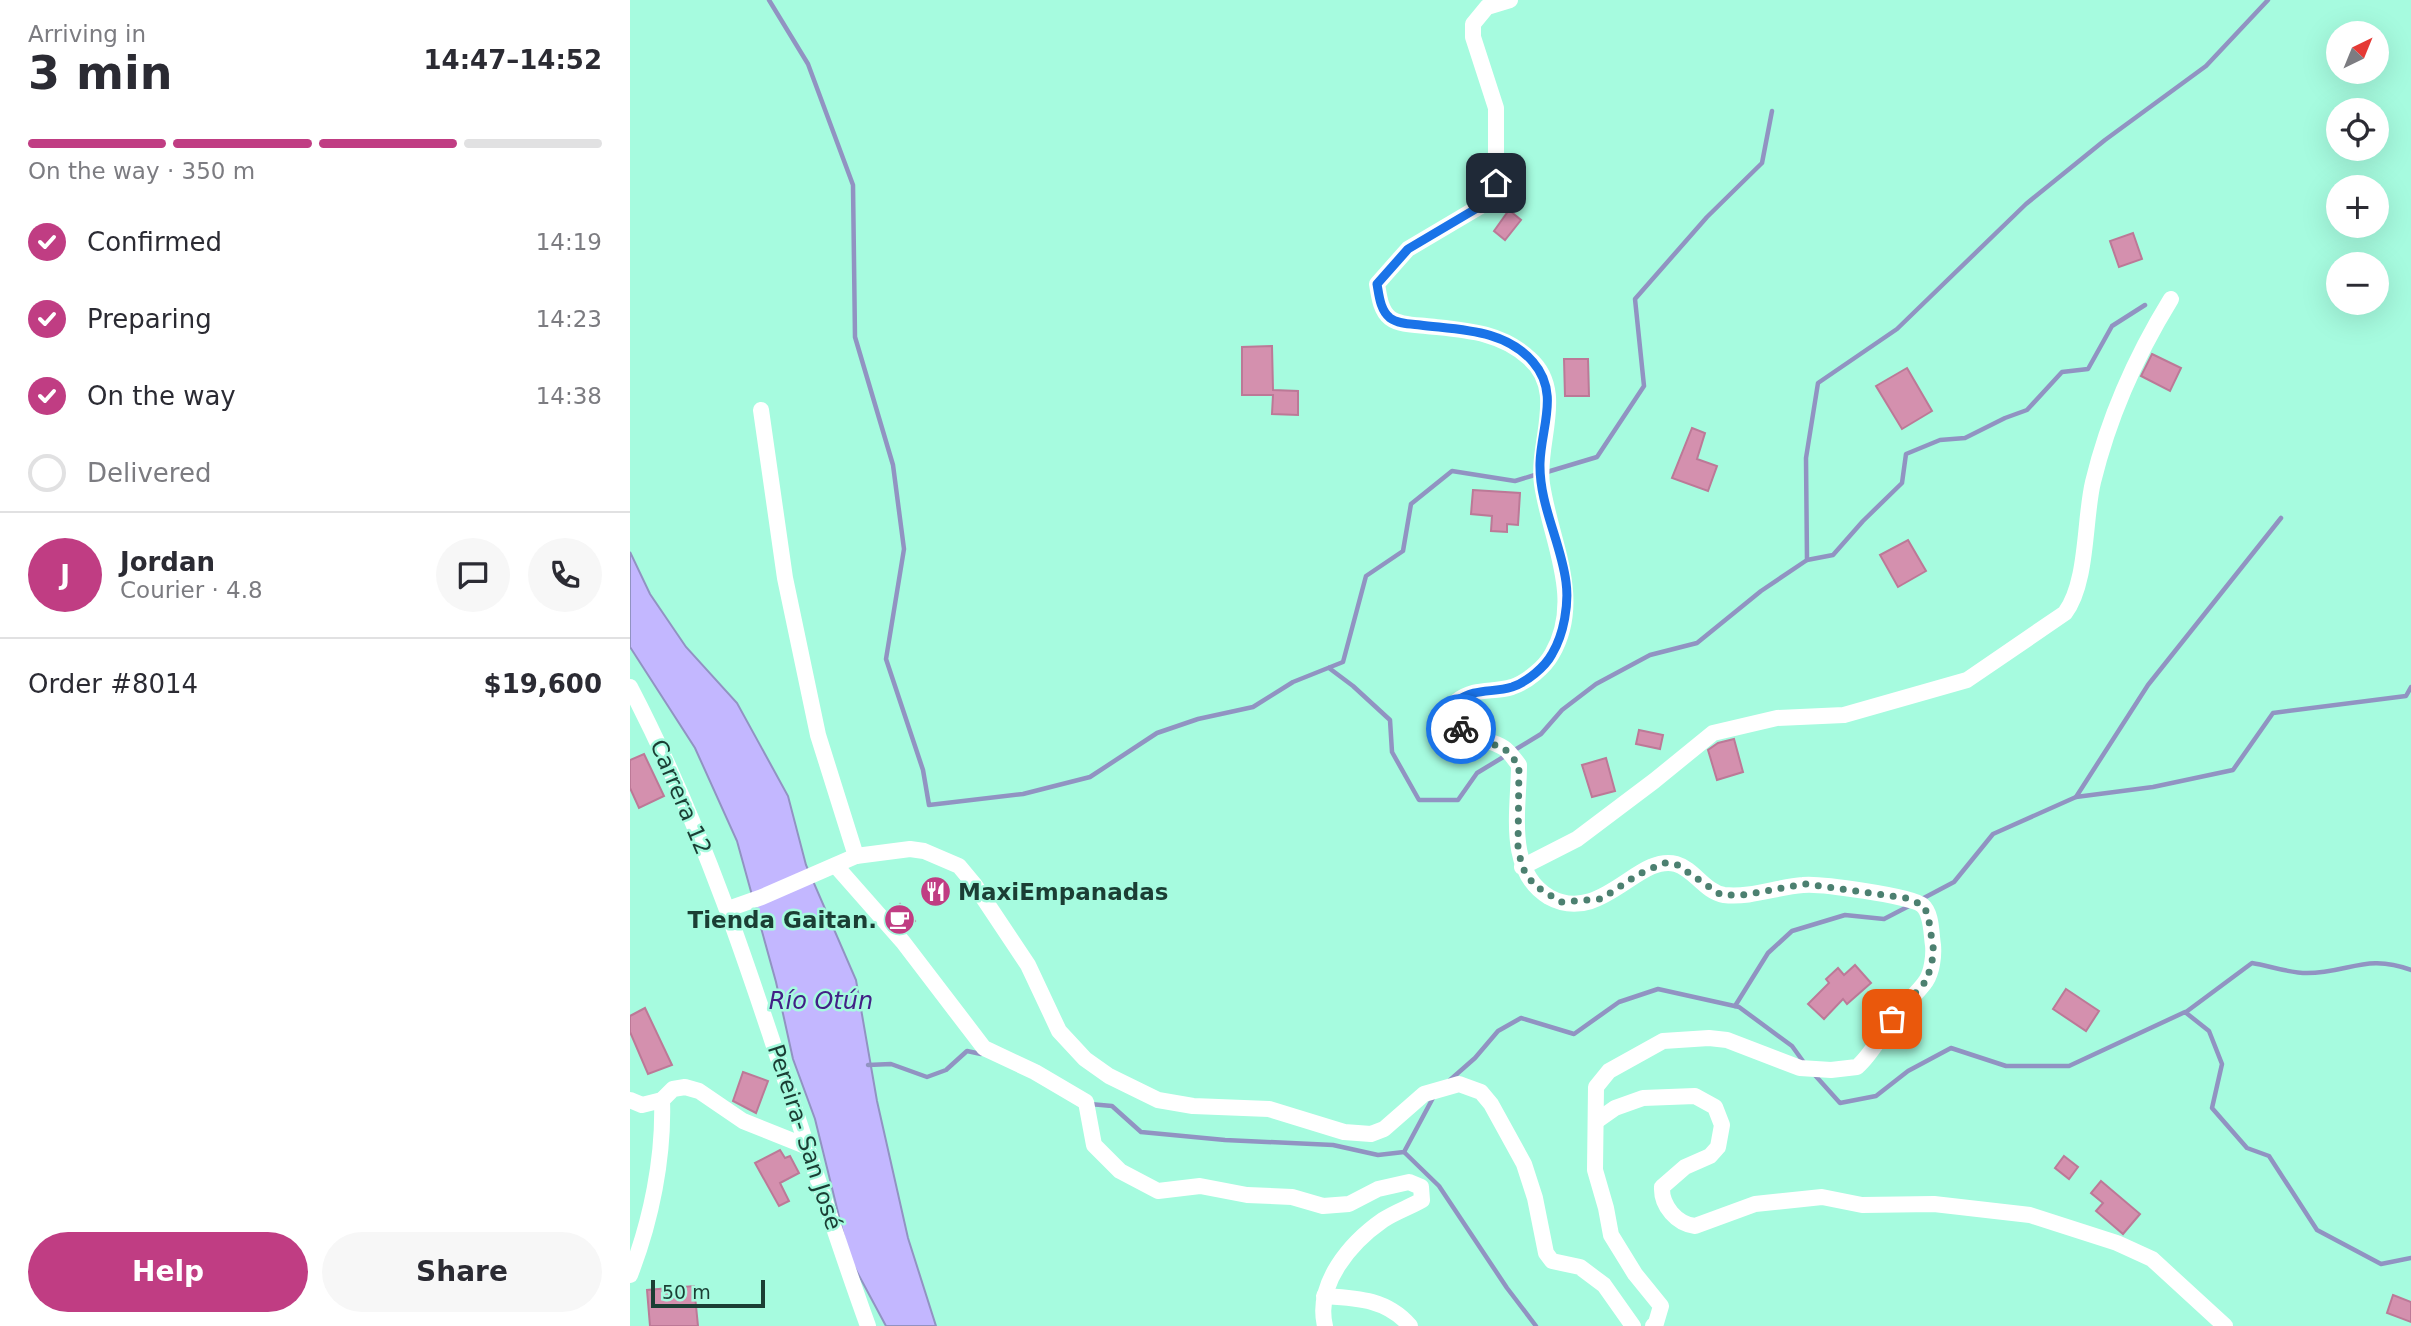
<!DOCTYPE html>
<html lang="en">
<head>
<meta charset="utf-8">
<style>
	:root { --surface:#fff; --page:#f7f7f7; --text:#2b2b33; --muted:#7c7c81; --line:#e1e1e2; --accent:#c03d83 }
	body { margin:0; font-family:"DejaVu Sans",sans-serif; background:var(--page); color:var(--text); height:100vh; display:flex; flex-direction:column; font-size:26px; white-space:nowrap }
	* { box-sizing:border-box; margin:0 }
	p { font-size:23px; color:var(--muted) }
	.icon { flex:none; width:38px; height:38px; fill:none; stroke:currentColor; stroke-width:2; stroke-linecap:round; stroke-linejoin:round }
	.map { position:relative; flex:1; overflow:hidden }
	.details { display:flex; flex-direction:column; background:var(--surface); width:630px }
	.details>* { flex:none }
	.needle { width:46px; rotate:43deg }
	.buttons { position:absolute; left:1696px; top:21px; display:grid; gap:14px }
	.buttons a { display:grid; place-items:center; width:63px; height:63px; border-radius:50%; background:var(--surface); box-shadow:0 7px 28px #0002; font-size:35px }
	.scale { position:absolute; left:21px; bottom:18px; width:114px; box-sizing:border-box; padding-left:7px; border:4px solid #1b3e34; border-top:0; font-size:19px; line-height:24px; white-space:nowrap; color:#1b3e34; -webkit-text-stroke:5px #a6fbdf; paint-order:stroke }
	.pin { position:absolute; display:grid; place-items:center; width:60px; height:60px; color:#fff; margin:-30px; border-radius:14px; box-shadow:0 4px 10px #0006 }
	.courier { position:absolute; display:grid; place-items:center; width:70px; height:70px; margin:-35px; border:5px solid #1a73e8; border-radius:50%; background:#fff; color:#222; box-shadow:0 2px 9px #0007 }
	.summary em { font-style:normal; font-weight:800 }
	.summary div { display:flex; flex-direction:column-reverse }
	.summary { display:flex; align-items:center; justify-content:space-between; height:119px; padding:0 28px }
	h1 { font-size:46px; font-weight:800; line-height:52px }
	.bar { display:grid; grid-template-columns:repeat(4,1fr); gap:10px 7px; align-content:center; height:84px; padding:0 28px }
	.bar i { height:9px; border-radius:5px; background:var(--line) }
	.bar .active { background:var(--accent) }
	.bar p { grid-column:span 4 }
	.line { display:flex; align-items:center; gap:18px; padding:0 28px; border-top:2px solid var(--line) }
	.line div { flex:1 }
	.round { display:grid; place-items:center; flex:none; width:74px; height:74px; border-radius:37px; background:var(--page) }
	ol { padding:0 28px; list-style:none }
	li { display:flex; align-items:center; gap:21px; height:77px }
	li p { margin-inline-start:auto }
	li .icon { padding:7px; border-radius:50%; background:var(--accent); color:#fff; stroke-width:4 }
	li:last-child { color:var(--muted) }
	li i { width:38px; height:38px; border:4px solid var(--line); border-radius:50% }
	.cta { display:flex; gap:14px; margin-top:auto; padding:14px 28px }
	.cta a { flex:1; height:80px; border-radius:42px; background:var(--accent); color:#fff; font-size:28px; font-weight:800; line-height:80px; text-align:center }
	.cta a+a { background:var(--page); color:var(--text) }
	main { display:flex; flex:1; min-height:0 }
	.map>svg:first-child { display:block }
	.water { fill:#c3b7ff; stroke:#9193c2; stroke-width:2 }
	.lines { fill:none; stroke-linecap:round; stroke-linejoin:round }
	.stream { stroke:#9193c2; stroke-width:4.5 }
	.building { fill:#d490ae; stroke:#bc7997; stroke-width:2 }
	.minor { stroke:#fff; stroke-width:16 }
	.done { stroke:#4c8070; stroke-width:7; stroke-dasharray:0 12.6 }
	.route { stroke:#1a73e8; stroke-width:9 }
	.labels { text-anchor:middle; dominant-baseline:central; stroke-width:5; stroke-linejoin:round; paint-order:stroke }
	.street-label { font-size:23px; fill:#1b3e34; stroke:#a6fbdf }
	.poi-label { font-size:23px; font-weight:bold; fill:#1b3e34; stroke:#a6fbdf; text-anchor:start }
	.water-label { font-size:24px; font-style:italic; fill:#422185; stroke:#a6fbdf }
</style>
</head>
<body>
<main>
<section class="details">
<div class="summary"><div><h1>3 min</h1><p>Arriving in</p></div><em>14:47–14:52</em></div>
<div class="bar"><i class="active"></i><i class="active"></i><i class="active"></i><i></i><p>On the way · 350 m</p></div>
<ol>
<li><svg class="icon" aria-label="check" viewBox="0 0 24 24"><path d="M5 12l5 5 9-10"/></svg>Confirmed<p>14:19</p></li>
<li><svg class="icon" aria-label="check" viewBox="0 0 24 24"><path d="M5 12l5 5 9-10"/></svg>Preparing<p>14:23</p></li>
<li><svg class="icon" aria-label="check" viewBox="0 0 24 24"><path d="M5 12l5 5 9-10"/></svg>On the way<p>14:38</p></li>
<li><i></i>Delivered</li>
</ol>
<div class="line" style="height:126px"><b class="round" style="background:var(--accent);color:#fff">J</b><div><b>Jordan</b><p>Courier · 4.8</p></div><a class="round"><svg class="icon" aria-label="chat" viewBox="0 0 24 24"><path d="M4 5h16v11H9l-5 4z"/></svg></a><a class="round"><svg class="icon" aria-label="phone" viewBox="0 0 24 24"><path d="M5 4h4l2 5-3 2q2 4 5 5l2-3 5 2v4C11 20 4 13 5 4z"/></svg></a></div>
<div class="line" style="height:91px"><div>Order #8014</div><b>$19,600</b></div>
<div class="cta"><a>Help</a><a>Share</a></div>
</section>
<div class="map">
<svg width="1781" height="1326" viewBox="0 0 1781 1326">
	<rect width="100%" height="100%" fill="#a6fbdf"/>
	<path class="water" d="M0,552L20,594L56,647L107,703L158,796L176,865L226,980L247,1101L278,1238L306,1326H256L219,1257L185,1119L163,1059L146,982L107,841L65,748L0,647Z"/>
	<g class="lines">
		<g class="stream">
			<path d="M139,0L178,64L223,185L225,337L263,465L274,549L256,659L293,770L299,805L393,794L460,777L527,733L568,719L623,707L663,682L713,662L736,576L773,551L781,504L822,471L885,481L908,474"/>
			<path d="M917,472L967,457L1014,386L1005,299L1077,217L1132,163L1142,111"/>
			<path d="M1177,560L1203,555L1233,521L1272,483L1276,454L1310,440L1335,438L1375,418L1397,410L1432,372L1458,369L1482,326L1515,305"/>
			<path d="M699,668L723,686L760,720L762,752L789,800H828L847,773L875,756"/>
			<path d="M883,751L911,734L932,710L966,684L1020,655L1067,643L1131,591L1177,560L1176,458L1188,383L1267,329L1396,204L1475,140L1576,66L1638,0"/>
			<path d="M1446,797L1523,787L1603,770L1643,713L1776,696L1781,687"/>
			<path d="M1290,900L1324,882L1363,834L1446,797L1518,685L1651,518"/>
			<path d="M1105,1006L1138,953L1162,931L1215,915L1254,919L1279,906"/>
			<path d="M1556,1012L1622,963C1640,966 1659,973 1677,973C1718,973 1737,953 1781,970"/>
			<path d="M238,1065L261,1064L297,1077L316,1070L337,1051L351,1054"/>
			<path d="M1183,1073L1210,1103L1246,1096L1278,1071L1321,1048L1376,1066H1439L1555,1012L1579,1031L1592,1064L1582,1108L1617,1148L1639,1156L1687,1230L1751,1264L1781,1258"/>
			<path d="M820,1080L845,1058L868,1031L891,1018L944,1034L989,1002L1028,989L1109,1007L1162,1046L1175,1064"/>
			<path d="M460,1104L482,1106L511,1132L595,1140L703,1145L748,1155L774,1152L804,1096"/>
			<path d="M774,1152L809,1186L877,1288L906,1326"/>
		</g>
	</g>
	<g class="building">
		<path d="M879,210L891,220L875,240L864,231Z"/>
		<path d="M1503,233L1512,259L1489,267L1480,241Z"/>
		<path d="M642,346L643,390L668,391V415L642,414L643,395H612V347Z"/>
		<path d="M1522,354L1551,368L1540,391L1511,376Z"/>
		<path d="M934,359H958L959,396H935Z"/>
		<path d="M1277,368L1302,411L1272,429L1246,386Z"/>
		<path d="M1062,428L1075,433L1067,459L1087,466L1078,491L1042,478Z"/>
		<path d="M843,490L890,493L888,525L877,524V532L861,531L862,516L841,514Z"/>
		<path d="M1278,540L1296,571L1268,587L1250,555Z"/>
		<path d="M1009,730L1033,735L1030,749L1006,744Z"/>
		<path d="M1104,739L1113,772L1087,780L1078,750L1088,743Z"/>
		<path d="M14,754L34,796L9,808L0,788V760Z"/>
		<path d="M976,758L985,791L962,797L952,765Z"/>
		<path d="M270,904L285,921L277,930L261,913Z"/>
		<path d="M1225,965L1241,983L1217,1004L1213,999L1194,1019L1178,1004L1199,983L1196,979L1208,968L1214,975Z"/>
		<path d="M1436,989L1469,1011L1456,1031L1423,1009Z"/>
		<path d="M15,1008L42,1065L18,1074L0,1032V1016Z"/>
		<path d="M113,1072L138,1081L126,1113L103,1101Z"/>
		<path d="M150,1150L155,1158L160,1156L169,1173L150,1183L159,1201L149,1206L125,1163Z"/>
		<path d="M1434,1156L1448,1167L1439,1179L1425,1168Z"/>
		<path d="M1471,1181L1510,1214L1493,1234L1466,1211L1473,1203L1461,1193Z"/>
		<path d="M64,1286L68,1326H20L17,1290Z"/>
		<path d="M1763,1295L1781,1302V1322L1757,1313Z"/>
	</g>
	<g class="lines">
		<g class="minor">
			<path d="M880,0L857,7L843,24V37L866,108V183L863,194L854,204L778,249L747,284C749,295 750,310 760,318C769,325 785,325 796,326C833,330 870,331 899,358C937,391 906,442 912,484C920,540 954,599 922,654C915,667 897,682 882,687C862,693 845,687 827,701L823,720C836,740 856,737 874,748C879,751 885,760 889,765C889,808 875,871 919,897C971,926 1008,853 1046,864C1064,869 1075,892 1094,895C1121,898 1147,887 1173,885C1189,883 1281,896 1292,905C1302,913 1301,933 1303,945C1304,955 1302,972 1296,981C1288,993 1274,1004 1265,1016C1252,1033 1243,1053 1227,1067L1201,1070L1170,1068L1097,1040L1079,1038L1033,1041L979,1071L966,1087L965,1170L976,1208L981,1235L1005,1274L1031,1306L1026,1323L1023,1326"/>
			<path d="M131,410L155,578L188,735L226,856"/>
			<path d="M0,687C106,890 160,1112 238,1326"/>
			<path d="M206,866L273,942L354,1048L405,1072L456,1102L464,1145L490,1171L528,1191L570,1186L617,1195L662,1197L693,1206L719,1204L748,1189L779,1182L791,1187L792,1200C780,1207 765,1212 753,1220C720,1243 685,1284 695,1326"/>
			<path d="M892,867L947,839L1024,781L1083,733L1147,718L1214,715L1337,680L1435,613C1458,582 1454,520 1463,482C1479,416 1506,356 1541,299"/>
			<path d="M98,909L132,897L226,856L280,849L294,851L329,866L344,884L398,965L429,1031L455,1059L479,1076L528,1100L563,1106L639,1109L714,1132L741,1134L754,1129L794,1094L829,1084L851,1092L861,1104L894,1164L905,1198L916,1253L922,1261L950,1267L974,1285L1003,1326"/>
			<path d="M0,1100L12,1105L32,1100"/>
			<path d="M968,1120L985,1108L1013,1098L1065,1096L1085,1107L1092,1125L1088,1147L1080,1156L1055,1167L1032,1187C1031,1206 1047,1224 1065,1226L1125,1204L1192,1197L1232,1205L1304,1204L1400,1215L1487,1243L1522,1259L1595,1326"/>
			<path d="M0,1275C21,1221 34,1158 32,1100L43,1089L55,1087L69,1091L113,1121L178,1147"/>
			<path d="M694,1296C727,1298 757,1299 780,1326"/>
		</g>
	</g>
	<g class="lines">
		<path class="done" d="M831,729L844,738L874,748L889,765L888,847L892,867L904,885L931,902L971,899L1009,874L1034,863L1046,864L1091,895H1113L1175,884L1276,898L1293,905L1298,915L1304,953L1297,980L1262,1019"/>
		<path class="route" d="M831,729L823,720L827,701C845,688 862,693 882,687C897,682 915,667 922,654C934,634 939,604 936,582C931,542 909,505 910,463C911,427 930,393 903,362C875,329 830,330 790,325C781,324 768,324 760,318C750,310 749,295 747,284L778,249L854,204L863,194L866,183"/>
	</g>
	<defs>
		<symbol id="restaurant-disc" viewBox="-11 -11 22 22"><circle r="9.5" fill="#c03d83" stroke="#a6fbdf"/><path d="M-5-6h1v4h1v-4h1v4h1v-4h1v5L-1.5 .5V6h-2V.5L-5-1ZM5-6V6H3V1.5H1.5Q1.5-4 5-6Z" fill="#fff"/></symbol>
		<symbol id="cafe-disc" viewBox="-11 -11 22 22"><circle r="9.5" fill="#c03d83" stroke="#a6fbdf"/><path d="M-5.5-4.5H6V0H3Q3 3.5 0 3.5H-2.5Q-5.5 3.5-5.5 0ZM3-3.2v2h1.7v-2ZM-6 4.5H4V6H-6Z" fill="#fff"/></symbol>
	</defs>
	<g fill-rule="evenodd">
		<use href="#restaurant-disc" x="288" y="874" width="35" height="35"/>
		<use href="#cafe-disc" x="252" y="902" width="35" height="35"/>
	</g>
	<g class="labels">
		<g class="street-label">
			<text transform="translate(51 797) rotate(67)">Carrera 12</text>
			<text transform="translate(175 1137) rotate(72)">Pereira- San José</text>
		</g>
		<g class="poi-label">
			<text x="328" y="892">MaxiEmpanadas</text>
			<text x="247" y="920" text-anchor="end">Tienda Gaitan.</text>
		</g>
		<g class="water-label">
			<text x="191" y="1001">Río Otún</text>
		</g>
	</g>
</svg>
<div class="buttons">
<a><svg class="needle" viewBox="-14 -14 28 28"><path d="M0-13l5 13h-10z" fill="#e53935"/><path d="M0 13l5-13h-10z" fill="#7c7c81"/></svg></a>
<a><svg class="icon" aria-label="locate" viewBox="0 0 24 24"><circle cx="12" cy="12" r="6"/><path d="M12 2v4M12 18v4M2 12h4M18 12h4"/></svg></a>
<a>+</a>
<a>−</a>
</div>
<div class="scale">50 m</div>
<div class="pin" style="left:1262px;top:1019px;background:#ea580c"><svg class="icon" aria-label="bag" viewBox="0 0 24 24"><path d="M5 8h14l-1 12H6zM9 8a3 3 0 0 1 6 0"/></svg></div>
<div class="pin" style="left:866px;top:183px;background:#1f2937"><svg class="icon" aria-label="home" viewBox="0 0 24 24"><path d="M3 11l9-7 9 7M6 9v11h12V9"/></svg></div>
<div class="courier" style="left:831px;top:729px"><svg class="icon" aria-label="bike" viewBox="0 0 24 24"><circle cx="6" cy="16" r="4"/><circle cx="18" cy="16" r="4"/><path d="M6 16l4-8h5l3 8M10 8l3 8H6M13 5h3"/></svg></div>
</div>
</main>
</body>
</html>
